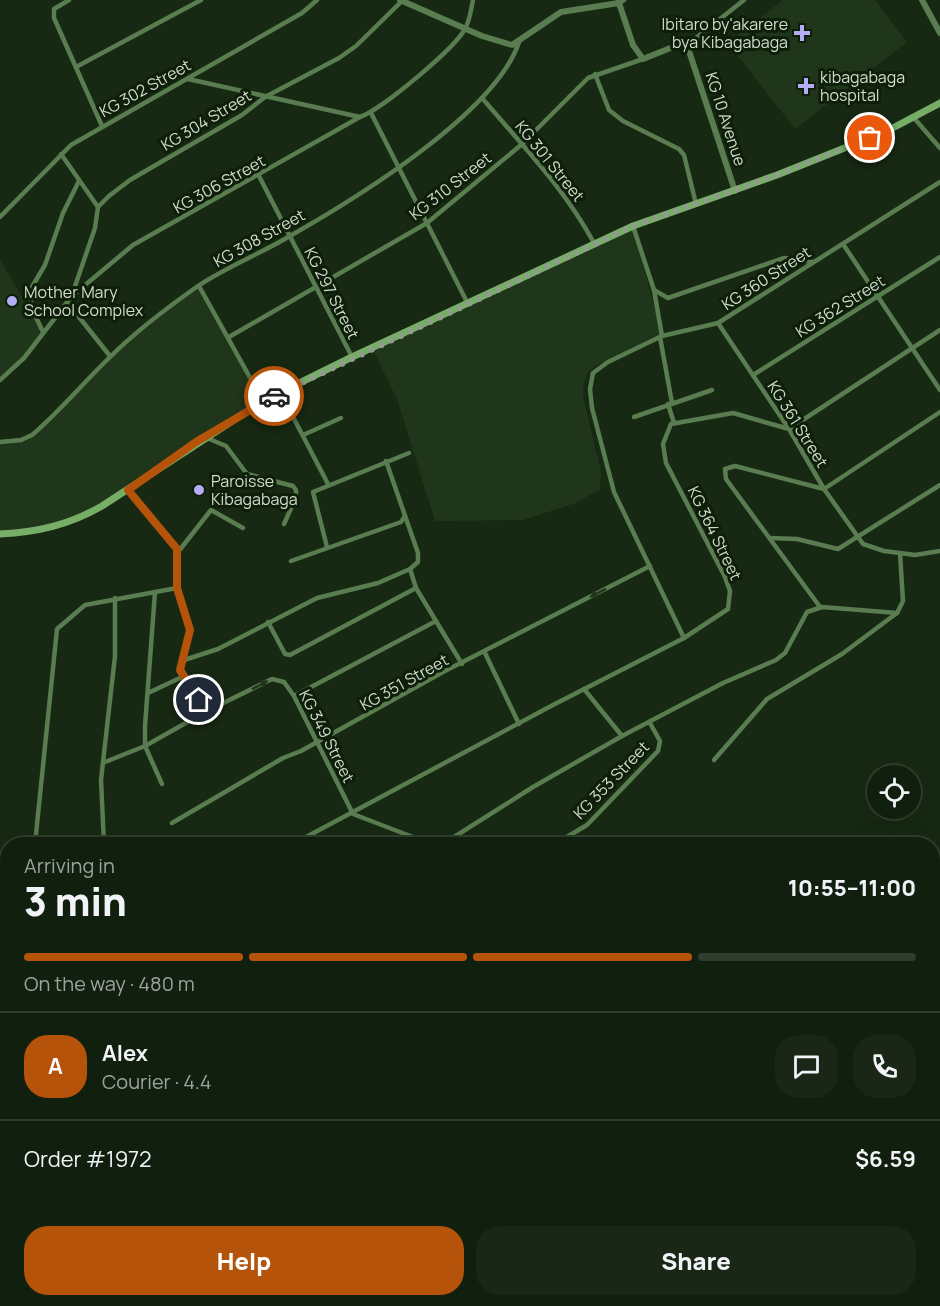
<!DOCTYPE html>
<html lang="en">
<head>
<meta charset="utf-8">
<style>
	:root { --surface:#111f0e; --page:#1a2717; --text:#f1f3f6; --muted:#9ca29e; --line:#303d2e; --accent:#b45309 }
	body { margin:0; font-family:Manrope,sans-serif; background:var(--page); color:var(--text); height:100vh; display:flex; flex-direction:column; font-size:22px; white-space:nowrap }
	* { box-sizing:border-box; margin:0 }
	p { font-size:20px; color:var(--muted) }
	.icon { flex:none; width:33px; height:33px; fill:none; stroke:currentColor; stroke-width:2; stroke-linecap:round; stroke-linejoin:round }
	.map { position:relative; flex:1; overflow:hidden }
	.panel { position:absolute; left:0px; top:837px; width:940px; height:470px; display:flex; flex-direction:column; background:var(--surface); border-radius:24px 24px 0 0; box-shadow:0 6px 24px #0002,0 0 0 2px var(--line) }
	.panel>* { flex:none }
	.tools { position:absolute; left:867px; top:765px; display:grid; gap:12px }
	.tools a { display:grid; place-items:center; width:54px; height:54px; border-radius:50%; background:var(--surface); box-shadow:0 6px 24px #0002,0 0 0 2px var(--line); font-size:30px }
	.pin { position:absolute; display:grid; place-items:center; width:51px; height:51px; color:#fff; margin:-26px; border:3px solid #fff; border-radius:50%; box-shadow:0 2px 6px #0007 }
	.courier { position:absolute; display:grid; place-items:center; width:60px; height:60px; margin:-30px; border:4px solid #b45309; border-radius:50%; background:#fff; color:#222; box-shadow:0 2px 8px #0007 }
	.overview em { font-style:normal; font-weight:800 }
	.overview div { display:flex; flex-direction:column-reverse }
	.overview { display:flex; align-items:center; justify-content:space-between; height:102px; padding:0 24px }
	h1 { font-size:39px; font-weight:800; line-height:45px }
	.bar { display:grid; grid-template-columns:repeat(4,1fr); gap:9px 6px; align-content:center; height:72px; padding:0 24px }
	.bar i { height:8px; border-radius:4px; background:var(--line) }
	.bar .active { background:var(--accent) }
	.bar p { grid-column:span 4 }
	.line { display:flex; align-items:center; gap:15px; padding:0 24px; border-top:2px solid var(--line) }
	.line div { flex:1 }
	.round { display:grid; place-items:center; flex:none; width:63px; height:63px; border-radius:24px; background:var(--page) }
	.action { display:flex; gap:12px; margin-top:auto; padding:12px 24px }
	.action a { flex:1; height:69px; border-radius:24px; background:var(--accent); color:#fff; font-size:24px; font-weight:800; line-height:69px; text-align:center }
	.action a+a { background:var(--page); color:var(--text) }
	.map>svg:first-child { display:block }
	.built { fill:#20361a }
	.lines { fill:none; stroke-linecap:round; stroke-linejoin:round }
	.stream { stroke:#285a1a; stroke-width:1.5 }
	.minor { stroke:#597c50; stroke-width:4.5 }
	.tertiary { stroke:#597c50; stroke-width:6 }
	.secondary { stroke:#76ae68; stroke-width:7 }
	.oneway { fill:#21361b }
	.done { stroke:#909d8c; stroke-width:6; stroke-dasharray:0 10.8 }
	.route { stroke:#b45309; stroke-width:8 }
	.poi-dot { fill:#b5acf8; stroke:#0e1f09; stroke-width:2 }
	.labels { text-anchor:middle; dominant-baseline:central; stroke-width:6; stroke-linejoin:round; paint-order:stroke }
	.poi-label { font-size:16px; fill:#d1dcce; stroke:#0e1f09; text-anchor:start }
	.street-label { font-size:16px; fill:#d1dcce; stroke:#0e1f09 }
</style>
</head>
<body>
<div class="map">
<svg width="940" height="1306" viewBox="0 0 940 1306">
	<rect width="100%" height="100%" fill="#172912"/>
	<g class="built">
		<path d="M783,0H875L907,42L795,129L728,43Z"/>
		<path d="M633,226L662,336L595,366L588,372L583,386V397L601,472L600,489L576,503L523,520L435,521L397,399L372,348Z"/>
		<path d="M0,260L43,332L24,358L0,379Z"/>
		<path d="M199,286L263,401L75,521L0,533V442L21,440L32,435L110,356Z"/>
	</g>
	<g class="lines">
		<g class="stream">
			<path d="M933,887L940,880"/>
			<path d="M0,1152L8,1158"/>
			<path d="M121,1299L129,1306"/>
			<path d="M194,1306L216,1299"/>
			<path d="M787,1306L788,1299"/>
		</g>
		<g class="minor">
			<path d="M69,0L54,9V18L102,126"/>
			<path d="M618,0L619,3L624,0"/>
			<path d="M687,45L744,0"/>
			<path d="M76,67L201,0"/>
			<path d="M595,74L609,110L623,121L679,149L684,155L696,204"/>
			<path d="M188,79L360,117"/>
			<path d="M482,98C522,145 565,189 594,243"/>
			<path d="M371,113L468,304"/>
			<path d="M914,118L940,148"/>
			<path d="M61,154L98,207"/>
			<path d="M259,176L352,357"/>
			<path d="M0,217L71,145L302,13L317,0"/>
			<path d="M633,226L654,290L662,336"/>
			<path d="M843,244L940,390"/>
			<path d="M199,286L263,401"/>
			<path d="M654,290L668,298L784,258L813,262"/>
			<path d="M72,295L95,228L98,207L109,196L130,180L242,115L265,97L339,58L356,46L402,1"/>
			<path d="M67,302L110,356"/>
			<path d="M718,323L789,429L824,489L863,544L884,551L915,555L940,551"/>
			<path d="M43,332L33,311L29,292L45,265L63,213L79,181"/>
			<path d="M229,337L427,223L521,145L588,78L643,59"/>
			<path d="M660,337L672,403"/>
			<path d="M753,375L940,257"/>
			<path d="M0,380L24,358L72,296L133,245L360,117C381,110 457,47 466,27C470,19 471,9 473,0"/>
			<path d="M280,392L328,484"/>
			<path d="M668,404L674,423"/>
			<path d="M634,417L712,390"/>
			<path d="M303,435L341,418"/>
			<path d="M207,438L226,446L247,474L293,486L296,490V497L284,524"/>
			<path d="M0,442L21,440L32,435C60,411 83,383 109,358C135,332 168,307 198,286C226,267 260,254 290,236C355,199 496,113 519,42"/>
			<path d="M770,538L797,539L838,549L940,485"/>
			<path d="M327,547L313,492L409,453"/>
			<path d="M178,552L211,510L243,528"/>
			<path d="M291,561L401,522L405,516"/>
			<path d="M410,569L416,588L462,664"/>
			<path d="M155,592L145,726V746L162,784"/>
			<path d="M820,607L726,479L725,469L735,466L824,489L940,412"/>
			<path d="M268,622L285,654L290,655L416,588"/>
			<path d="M684,638L614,492L592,408L590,389L593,373L608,362L662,336L718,323L940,182"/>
			<path d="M485,653L519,724"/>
			<path d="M181,661L218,649L317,598L378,583L410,569L418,562V553L386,461"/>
			<path d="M584,689L622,736"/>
			<path d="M148,693L182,677"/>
			<path d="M294,696L436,621"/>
			<path d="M207,711L272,679L284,682L294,696L353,814L431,844"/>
			<path d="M714,760L767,699L842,654L897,613"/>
			<path d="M105,762L145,746L207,711L182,677L180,670L190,630L177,588V549L128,490"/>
			<path d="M172,823L283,758L301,751L443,672L650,566"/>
			<path d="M35,844L57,629L85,605L177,588"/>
			<path d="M104,844L101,780L115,656V598"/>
			<path d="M293,844L553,705L684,638L728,609L730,591L725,577L666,463L663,444L671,424L733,413L789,429L940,330"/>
			<path d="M443,844L533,787L622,736L723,683L776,660L785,653L807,612L822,607L897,613L903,601L900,553"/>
			<path d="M555,844L587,825L658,751L660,741L650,723"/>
			<path d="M0,894L8,889"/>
			<path d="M0,946L8,936"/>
			<path d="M0,988L8,992"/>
			<path d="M0,1119L8,1126"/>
			<path d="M0,1218L8,1215"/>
			<path d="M522,1299L523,1306"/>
			<path d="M623,1299L645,1306"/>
			<path d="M481,1306L484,1299"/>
		</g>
		<g class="tertiary">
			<path d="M400,0L482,36L512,45L561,12L619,3L633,45L643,59L683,43L687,45L735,191"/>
			<path d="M922,0L940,33"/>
		</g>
		<path class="secondary" d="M0,534C38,532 69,525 102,506L263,401L352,357L633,226L777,175L887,131L940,103"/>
	</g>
	<defs><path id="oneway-solid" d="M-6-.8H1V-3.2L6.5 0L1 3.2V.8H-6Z" transform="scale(1.5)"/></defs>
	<g class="oneway">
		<use href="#oneway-solid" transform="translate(598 593) rotate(153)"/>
		<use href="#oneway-solid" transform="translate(260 685) rotate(-27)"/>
	</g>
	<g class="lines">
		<path class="done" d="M274,396L633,226L777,175L870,138"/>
		<path class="route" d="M199,700L180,670L190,630L177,588V549L128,490L196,442L274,396"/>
	</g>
	<g class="poi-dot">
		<path d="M799 24h6v6h6v6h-6v6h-6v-6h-6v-6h6z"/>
		<path d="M803 77h6v6h6v6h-6v6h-6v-6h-6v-6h6z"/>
		<circle cx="12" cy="301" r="6"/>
		<circle cx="199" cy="490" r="6"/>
	</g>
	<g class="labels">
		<g class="poi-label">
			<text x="788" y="24" text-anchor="end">Ibitaro by'akarere<tspan x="788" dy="18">bya Kibagabaga</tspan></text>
			<text x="820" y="77">kibagabaga<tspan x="820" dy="18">hospital</tspan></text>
			<text x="24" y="292">Mother Mary<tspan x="24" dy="18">School Complex</tspan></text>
			<text x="211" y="481">Paroisse<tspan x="211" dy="18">Kibagabaga</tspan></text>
		</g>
		<g class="street-label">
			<text transform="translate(145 88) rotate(-29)">KG 302 Street</text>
			<text transform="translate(726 119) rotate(72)">KG 10 Avenue</text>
			<text transform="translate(206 120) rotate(-31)">KG 304 Street</text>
			<text transform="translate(550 161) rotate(51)">KG 301 Street</text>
			<text transform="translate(219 184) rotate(-29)">KG 306 Street</text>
			<text transform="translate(450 186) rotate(-38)">KG 310 Street</text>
			<text transform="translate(259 238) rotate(-29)">KG 308 Street</text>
			<text transform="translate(766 278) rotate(-33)">KG 360 Street</text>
			<text transform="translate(332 293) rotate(63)">KG 297 Street</text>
			<text transform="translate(840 306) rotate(-32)">KG 362 Street</text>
			<text transform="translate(798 424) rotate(58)">KG 361 Street</text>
			<text transform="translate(715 533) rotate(64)">KG 364 Street</text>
			<text transform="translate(404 682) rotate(-29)">KG 351 Street</text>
			<text transform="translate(327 736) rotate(63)">KG 349 Street</text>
			<text transform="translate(611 780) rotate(-46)">KG 353 Street</text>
		</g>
	</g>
</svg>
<div class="tools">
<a><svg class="icon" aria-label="locate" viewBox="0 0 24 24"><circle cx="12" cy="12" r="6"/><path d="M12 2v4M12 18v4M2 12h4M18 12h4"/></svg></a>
</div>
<div class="pin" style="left:870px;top:138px;background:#ea580c"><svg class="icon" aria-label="bag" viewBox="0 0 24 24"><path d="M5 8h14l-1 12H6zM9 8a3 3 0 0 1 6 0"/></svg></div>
<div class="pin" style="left:199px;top:700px;background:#1f2937"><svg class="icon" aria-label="home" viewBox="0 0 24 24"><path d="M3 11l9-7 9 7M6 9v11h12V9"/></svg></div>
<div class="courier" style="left:274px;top:396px"><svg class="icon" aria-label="car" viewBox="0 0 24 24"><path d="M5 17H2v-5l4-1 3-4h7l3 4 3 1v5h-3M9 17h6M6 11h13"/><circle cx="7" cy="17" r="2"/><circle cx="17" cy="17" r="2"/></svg></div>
<section class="panel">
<div class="overview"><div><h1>3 min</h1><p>Arriving in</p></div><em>10:55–11:00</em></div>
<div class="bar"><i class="active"></i><i class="active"></i><i class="active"></i><i></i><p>On the way · 480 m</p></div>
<div class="line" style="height:108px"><b class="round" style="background:var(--accent);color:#fff">A</b><div><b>Alex</b><p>Courier · 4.4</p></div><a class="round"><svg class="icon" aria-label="chat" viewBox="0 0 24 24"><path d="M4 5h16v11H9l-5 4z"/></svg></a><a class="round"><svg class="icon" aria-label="phone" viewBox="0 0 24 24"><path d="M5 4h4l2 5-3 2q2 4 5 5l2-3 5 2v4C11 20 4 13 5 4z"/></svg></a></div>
<div class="line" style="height:78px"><div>Order #1972</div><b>$6.59</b></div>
<div class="action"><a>Help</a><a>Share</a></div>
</section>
</div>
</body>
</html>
